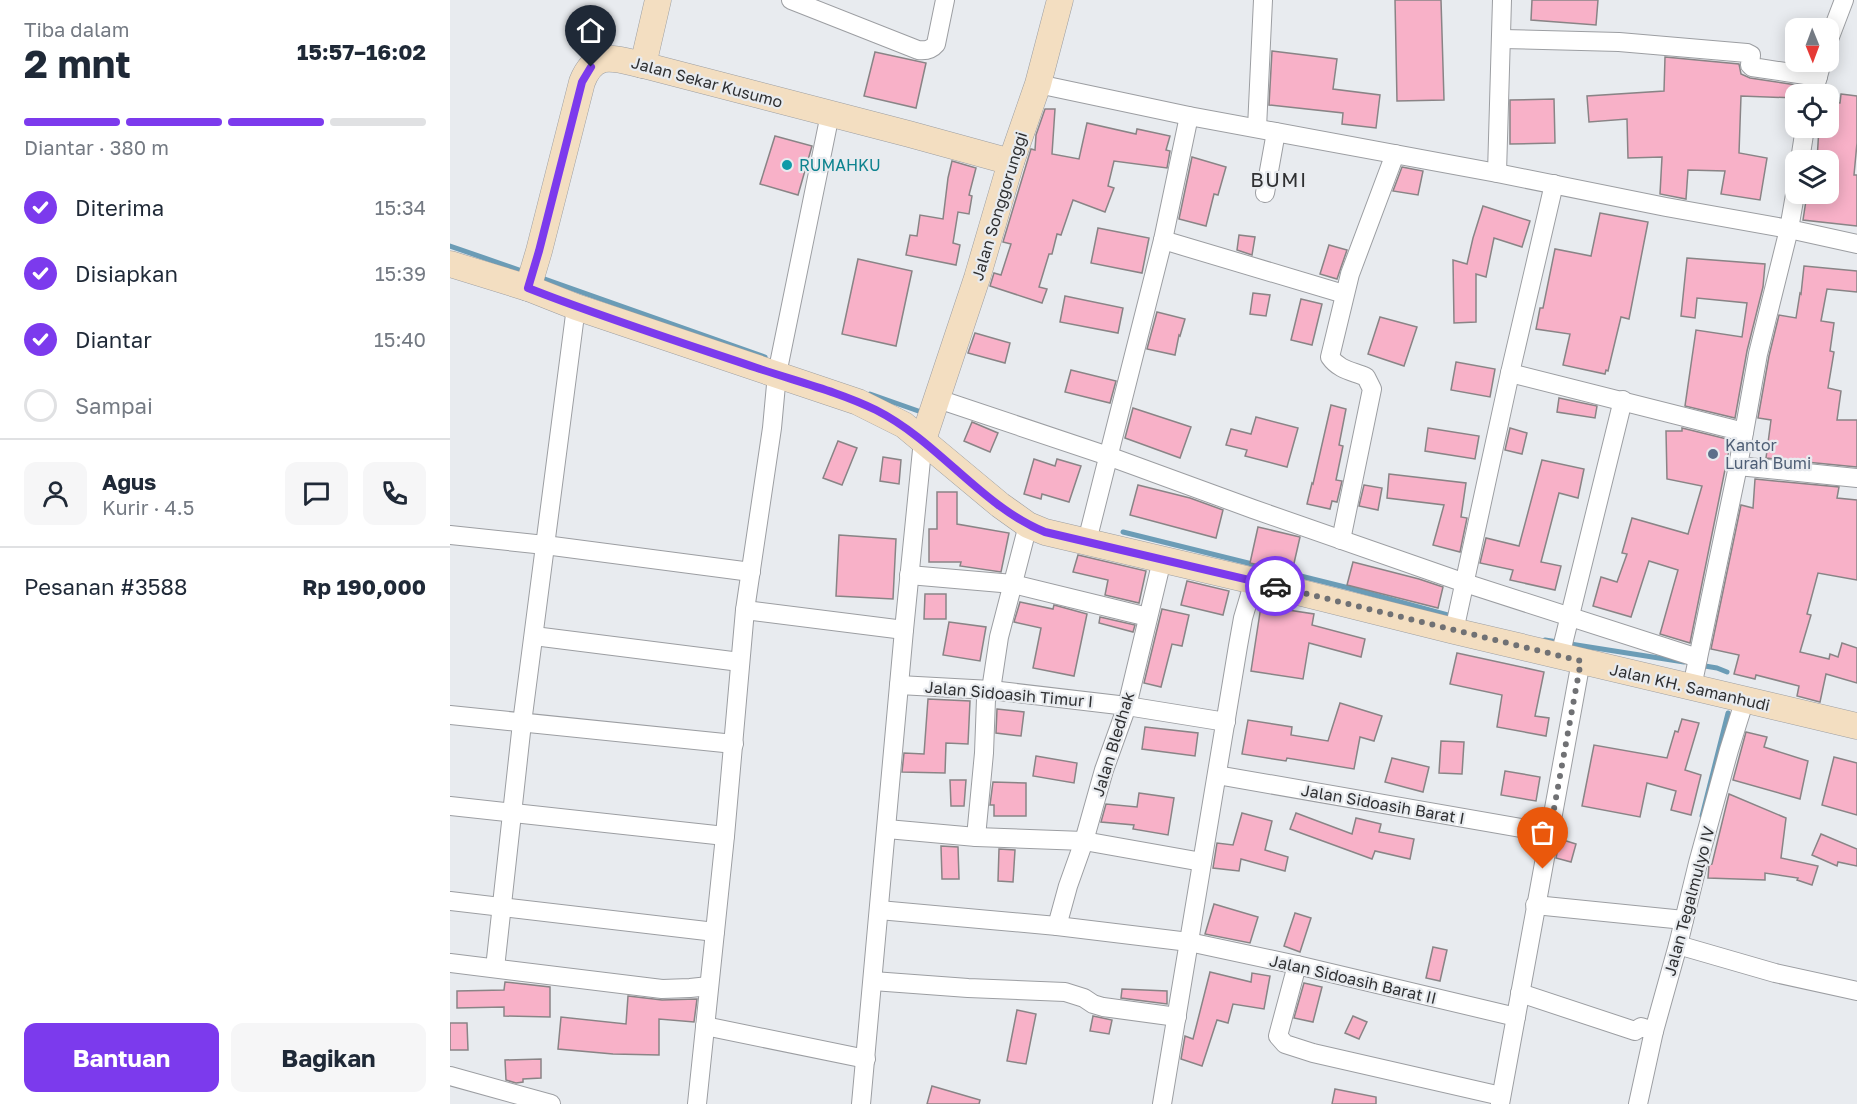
<!DOCTYPE html>
<html lang="id">
<head>
<meta charset="utf-8">
<style>
	:root { --surface:#fff; --page:#f6f6f7; --text:#1f2937; --muted:#747a83; --line:#e0e1e3; --accent:#7c3aed }
	body { margin:0; font-family:"Golos Text",sans-serif; background:var(--page); color:var(--text); height:100vh; display:flex; flex-direction:column; font-size:22px; white-space:nowrap }
	* { box-sizing:border-box; margin:0 }
	p { font-size:20px; color:var(--muted) }
	.icon { flex:none; width:33px; height:33px; fill:none; stroke:currentColor; stroke-width:2; stroke-linecap:round; stroke-linejoin:round }
	.map { position:relative; flex:1; overflow:hidden }
	.side { display:flex; flex-direction:column; background:var(--surface); width:450px }
	.side>* { flex:none }
	.needle { width:39px; rotate:179deg }
	.controls { position:absolute; left:1335px; top:18px; display:grid; gap:12px }
	.controls a { display:grid; place-items:center; width:54px; height:54px; border-radius:12px; background:var(--surface); box-shadow:0 3px 15px #0003; font-size:30px }
	.pin { position:absolute; display:grid; place-items:center; width:51px; height:51px; color:#fff; margin:-62px -26px; border-radius:50% 50% 50% 0; rotate:-45deg; box-shadow:0 0 6px #0007 }
	.pin .icon { rotate:45deg }
	.courier { position:absolute; display:grid; place-items:center; width:60px; height:60px; margin:-30px; border:4px solid #7c3aed; border-radius:50%; background:#fff; color:#222; box-shadow:0 2px 8px #0007 }
	.head em { font-style:normal; font-weight:700 }
	.head div { display:flex; flex-direction:column-reverse }
	.head { display:flex; align-items:center; justify-content:space-between; height:102px; padding:0 24px }
	h1 { font-size:39px; font-weight:700; line-height:45px }
	.bar { display:grid; grid-template-columns:repeat(4,1fr); gap:9px 6px; align-content:center; height:72px; padding:0 24px }
	.bar i { height:8px; border-radius:4px; background:var(--line) }
	.bar .active { background:var(--accent) }
	.bar p { grid-column:span 4 }
	.line { display:flex; align-items:center; gap:15px; padding:0 24px; border-top:2px solid var(--line) }
	.line div { flex:1 }
	.round { display:grid; place-items:center; flex:none; width:63px; height:63px; border-radius:12px; background:var(--page) }
	ol { padding:0 24px; list-style:none }
	li { display:flex; align-items:center; gap:18px; height:66px }
	li p { margin-inline-start:auto }
	li .icon { padding:6px; border-radius:50%; background:var(--accent); color:#fff; stroke-width:4 }
	li:last-child { color:var(--muted) }
	li i { width:33px; height:33px; border:3px solid var(--line); border-radius:50% }
	.button { display:flex; gap:12px; margin-top:auto; padding:12px 24px }
	.button a { flex:1; height:69px; border-radius:12px; background:var(--accent); color:#fff; font-size:24px; font-weight:700; line-height:69px; text-align:center }
	.button a+a { background:var(--page); color:var(--text) }
	main { display:flex; flex:1; min-height:0 }
	.map>svg:first-child { display:block }
	.lines { fill:none; stroke-linecap:round; stroke-linejoin:round }
	.stream { stroke:#6b9cb6; stroke-width:5 }
	.building { fill:#f8b1c8; stroke:#898486; stroke-width:1.5 }
	.street-casing { stroke:#9c9ea2; stroke-width:20 }
	.secondary-casing { stroke:#9c9ea2; stroke-width:27 }
	.street { stroke:#fff; stroke-width:18 }
	.secondary { stroke:#f3dec1; stroke-width:26 }
	.done { stroke:#707174; stroke-width:6; stroke-dasharray:0 10.8 }
	.route { stroke:#7c3aed; stroke-width:8 }
	.culture-dot { fill:#0f9aa8; stroke:#e8ebef; stroke-width:2 }
	.service-dot { fill:#5c6f8a; stroke:#e8ebef; stroke-width:2 }
	.labels { text-anchor:middle; dominant-baseline:central; stroke-width:4.5; stroke-linejoin:round; paint-order:stroke }
	.street-label { font-size:16px; fill:#2f3032; stroke:#e8ebef }
	.culture-label { font-size:16px; fill:#0d838f; stroke:#e8ebef; text-anchor:start }
	.service-label { font-size:16px; fill:#4e5e75; stroke:#e8ebef; text-anchor:start }
	.quarter-label { font-size:20px; letter-spacing:1.5px; fill:#2f3032; stroke:#e8ebef }
</style>
</head>
<body>
<main>
<section class="side">
<div class="head"><div><h1>2 mnt</h1><p>Tiba dalam</p></div><em>15:57–16:02</em></div>
<div class="bar"><i class="active"></i><i class="active"></i><i class="active"></i><i></i><p>Diantar · 380 m</p></div>
<ol>
<li><svg class="icon" aria-label="check" viewBox="0 0 24 24"><path d="M5 12l5 5 9-10"/></svg>Diterima<p>15:34</p></li>
<li><svg class="icon" aria-label="check" viewBox="0 0 24 24"><path d="M5 12l5 5 9-10"/></svg>Disiapkan<p>15:39</p></li>
<li><svg class="icon" aria-label="check" viewBox="0 0 24 24"><path d="M5 12l5 5 9-10"/></svg>Diantar<p>15:40</p></li>
<li><i></i>Sampai</li>
</ol>
<div class="line" style="height:108px"><a class="round"><svg class="icon" aria-label="person" viewBox="0 0 24 24"><circle cx="12" cy="8" r="4"/><path d="M4 21q1-7 8-7t8 7"/></svg></a><div><b>Agus</b><p>Kurir · 4.5</p></div><a class="round"><svg class="icon" aria-label="chat" viewBox="0 0 24 24"><path d="M4 5h16v11H9l-5 4z"/></svg></a><a class="round"><svg class="icon" aria-label="phone" viewBox="0 0 24 24"><path d="M5 4h4l2 5-3 2q2 4 5 5l2-3 5 2v4C11 20 4 13 5 4z"/></svg></a></div>
<div class="line" style="height:78px"><div>Pesanan #3588</div><b>Rp 190,000</b></div>
<div class="button"><a>Bantuan</a><a>Bagikan</a></div>
</section>
<div class="map">
<svg width="1407" height="1104" viewBox="0 0 1407 1104">
	<rect width="100%" height="100%" fill="#e8ebef"/>
	<g class="lines">
		<g class="stream">
			<path d="M0,246L75,272"/>
			<path d="M89,277L315,357"/>
			<path d="M420,394L474,413"/>
			<path d="M673,532L899,588L1005,617"/>
			<path d="M1095,640L1234,662"/>
			<path d="M1249,665L1267,668L1277,672"/>
			<path d="M1252,816L1278,713"/>
		</g>
	</g>
	<g class="building">
		<path d="M945,0H991L994,100L947,101Z"/>
		<path d="M1082,0H1148L1146,25L1081,20Z"/>
		<path d="M822,51L887,59L883,89L930,95L926,128L892,124L893,113L819,105Z"/>
		<path d="M425,52L476,63L466,108L414,96Z"/>
		<path d="M1215,57L1289,64L1291,74L1300,78L1353,86L1352,94H1346V98L1291,96L1289,153L1317,158L1310,200L1271,194L1275,171L1238,170L1236,199L1210,194L1212,157L1178,158L1177,119L1139,122L1137,96L1214,91Z"/>
		<path d="M1391,94L1407,96V143L1404,175H1407V226L1353,220L1357,194H1378V160H1367L1369,128H1378V102L1390,103Z"/>
		<path d="M1104,99L1105,143L1060,144V100Z"/>
		<path d="M595,109H605L602,154L629,159L637,123L686,134L687,129L720,136L716,150L720,151L717,168L664,161L658,186L664,188L655,212L623,200L611,235L607,234L602,254H599L589,287L597,289L592,303L540,286L544,273L551,275L561,244L553,242L581,149L585,150L586,135Z"/>
		<path d="M325,136L362,146L348,195L310,184Z"/>
		<path d="M742,157L776,167L768,195L764,194L756,226L729,219Z"/>
		<path d="M502,161L526,168L519,195L522,196L519,214L508,212L503,243L510,245L506,265L456,255L460,235L467,236L470,215L493,219L498,178Z"/>
		<path d="M952,167L973,171L968,195L943,191Z"/>
		<path d="M1033,206L1080,221L1072,247L1044,238L1036,277L1026,274V322L1004,323L1003,260L1017,264L1023,238Z"/>
		<path d="M1150,213L1198,222L1179,319L1171,317L1158,371L1156,370L1155,374L1113,365L1120,334L1086,329L1090,308H1093L1105,249L1141,256Z"/>
		<path d="M648,228L699,238L692,273L641,263Z"/>
		<path d="M789,235L805,237L802,255L787,250Z"/>
		<path d="M879,245L897,250L887,279L870,274Z"/>
		<path d="M1237,258L1315,264L1313,287L1297,351L1285,418L1235,406L1246,330L1292,337L1297,303L1247,298L1245,318L1231,316Z"/>
		<path d="M408,259L462,271L446,346L392,334Z"/>
		<path d="M1354,266L1407,271V292L1377,289L1371,321L1384,323L1380,351L1384,352L1378,388L1391,391L1387,420H1407V467L1316,458L1321,420L1308,418L1319,356L1329,315L1346,318L1350,293L1351,294Z"/>
		<path d="M803,293L820,295L816,316L800,314Z"/>
		<path d="M615,296L673,308L668,333L610,322Z"/>
		<path d="M851,299L872,304L862,345L841,340Z"/>
		<path d="M707,312L735,319L730,336L729,335L725,355L697,349Z"/>
		<path d="M930,317L967,327L954,366L918,354Z"/>
		<path d="M525,333L560,343L555,363L518,353Z"/>
		<path d="M1006,362L1045,369L1040,397L1001,390Z"/>
		<path d="M621,370L666,381L660,403L615,392Z"/>
		<path d="M1109,398L1147,406L1145,418L1107,412Z"/>
		<path d="M881,405L896,409L889,445L893,446L886,480L892,481L887,502L882,501L880,509L857,504L862,483L863,484Z"/>
		<path d="M683,408L741,427L730,458L675,438Z"/>
		<path d="M806,417L848,428L837,467L795,456L797,450L776,445L781,429L801,434Z"/>
		<path d="M522,422L548,433L540,452L514,441Z"/>
		<path d="M978,428L1029,436L1025,459L975,451Z"/>
		<path d="M1060,428L1077,433L1072,454L1055,450Z"/>
		<path d="M1232,428L1281,440L1240,643L1210,634L1228,570L1199,561L1181,617L1143,606L1151,577L1167,582L1177,554L1172,553L1182,518L1238,534L1252,486L1217,479L1216,431H1232Z"/>
		<path d="M388,441L407,448L392,485L373,478Z"/>
		<path d="M433,457L451,460L449,484L430,481Z"/>
		<path d="M584,459L605,466L607,459L631,466L619,502L592,494L591,499L574,494Z"/>
		<path d="M1092,460L1134,469L1128,498L1109,493L1091,562L1111,566L1105,590L1060,580L1063,570L1030,563L1036,538L1069,546Z"/>
		<path d="M939,474L1016,483L1011,517L1017,518L1010,552L983,545L994,505L937,498Z"/>
		<path d="M1305,479L1389,487L1387,498L1407,500V580L1368,573L1357,614L1361,615L1350,652L1379,659L1380,654L1388,657L1392,643L1407,648V683L1376,674L1370,702L1347,696L1349,686L1306,675L1305,679L1284,674L1289,655L1261,649L1291,505L1303,508Z"/>
		<path d="M688,485L740,498L773,510L766,538L680,515Z"/>
		<path d="M914,485L932,488L928,510L909,506Z"/>
		<path d="M487,492H507V524L559,533L551,572L510,566L511,562H479V529H487Z"/>
		<path d="M808,527L850,537L842,572L800,563Z"/>
		<path d="M389,535L446,539L443,599L386,596Z"/>
		<path d="M628,555L696,571L689,603L655,595L658,580L623,572Z"/>
		<path d="M903,562L969,579L993,587L988,608L897,585Z"/>
		<path d="M737,581L779,591L773,615L731,605Z"/>
		<path d="M475,594H496V619H474Z"/>
		<path d="M570,602L603,609L604,605L637,614L624,676L583,668L591,628L564,622Z"/>
		<path d="M811,606L864,614L862,625L915,639L911,657L859,643L853,679L801,671Z"/>
		<path d="M712,609L739,615L732,646L722,644L711,687L694,683Z"/>
		<path d="M650,617L685,625L683,632L649,623Z"/>
		<path d="M499,622L536,627L530,661L493,655Z"/>
		<path d="M1007,653L1094,672L1085,716L1099,718L1096,736L1047,727L1052,695L1000,684Z"/>
		<path d="M478,699L520,701L518,744L496,743L495,773L452,772L454,753L474,754Z"/>
		<path d="M890,703L932,716L924,741L910,737L904,769L837,758L836,761L792,754L798,720L842,727L841,735L878,741Z"/>
		<path d="M547,709L574,712L571,736L546,733Z"/>
		<path d="M1232,719L1249,723L1235,770L1251,775L1241,815L1221,810L1226,791L1197,783L1190,817L1132,806L1144,745L1217,758L1225,731L1228,732Z"/>
		<path d="M695,727L748,733L745,756L692,749Z"/>
		<path d="M1296,732L1317,737L1314,747L1358,761L1350,799L1283,780Z"/>
		<path d="M991,741L1014,742L1012,774L989,773Z"/>
		<path d="M586,756L627,763L624,783L583,776Z"/>
		<path d="M1384,757L1407,763V815L1372,805Z"/>
		<path d="M942,758L979,767L973,792L935,782Z"/>
		<path d="M1055,771L1090,777L1086,801L1051,795Z"/>
		<path d="M500,780H516L514,806H501Z"/>
		<path d="M543,782L576,783V816H544V805H540Z"/>
		<path d="M689,793L724,798L718,835L683,829L684,825L651,822L656,804L687,807Z"/>
		<path d="M1279,794L1336,818L1331,858L1368,866L1362,885L1347,880L1348,878L1315,873V880L1258,878L1259,865L1262,864Z"/>
		<path d="M792,813L822,821L815,850L838,857L835,871L791,859L789,871L763,868L767,843L783,845Z"/>
		<path d="M846,813L902,834L906,818L931,824L929,832L964,839L960,859L925,851L922,859L840,829Z"/>
		<path d="M1371,834L1407,849V866L1388,862L1387,866L1362,855Z"/>
		<path d="M1110,839L1126,844L1121,862L1106,858Z"/>
		<path d="M491,846L508,847L509,879H492Z"/>
		<path d="M549,849L565,850L563,882L548,881Z"/>
		<path d="M764,904L808,917L800,943L755,934Z"/>
		<path d="M845,913L861,918L850,952L834,946Z"/>
		<path d="M983,947L997,950L990,981L976,978Z"/>
		<path d="M760,972L801,982L802,973L820,976L814,1009L783,1004L778,1023L767,1020L752,1066L731,1059L735,1036L743,1039Z"/>
		<path d="M55,982L100,987V1017L54,1016V1007L7,1008V991L54,990Z"/>
		<path d="M854,983L872,987L863,1022L844,1018Z"/>
		<path d="M672,989L717,991V1004L671,998Z"/>
		<path d="M178,996L212,1000L247,999L244,1022L209,1019V1055L163,1054L108,1049L111,1017L176,1024Z"/>
		<path d="M567,1010L586,1014L576,1064L557,1061Z"/>
		<path d="M643,1016L662,1020L659,1034L640,1031Z"/>
		<path d="M903,1016L917,1022L909,1039L895,1033Z"/>
		<path d="M0,1023H17L18,1050H0Z"/>
		<path d="M91,1059V1078L73,1079V1082L66,1083L56,1080L55,1060Z"/>
		<path d="M482,1086L530,1100L529,1104H477Z"/>
		<path d="M885,1089L926,1097V1104H882Z"/>
	</g>
	<g class="lines">
		<defs>
			<g id="street">
				<path d="M341,0L468,50C476,51 481,50 486,44L495,0"/>
				<path d="M1052,39L1169,42L1297,53L1301,55L1300,65L1302,67L1368,77"/>
				<path d="M1378,42L1394,0"/>
				<path d="M588,84L739,116L1047,173L1216,207L1339,229L1407,244"/>
				<path d="M1363,94L1372,62"/>
				<path d="M807,128L813,0"/>
				<path d="M1350,160L1355,128"/>
				<path d="M1047,173L1052,0"/>
				<path d="M815,193L826,132"/>
				<path d="M713,240L894,294"/>
				<path d="M1060,373L1294,432"/>
				<path d="M488,399L658,456L803,509L1015,583L1248,658"/>
				<path d="M1288,466L1407,478"/>
				<path d="M0,535L95,545L301,572"/>
				<path d="M891,540L922,389L916,377C902,371 889,370 880,357L900,274L945,154"/>
				<path d="M637,541L713,240L739,116"/>
				<path d="M459,575L563,584L698,617"/>
				<path d="M295,610L454,630"/>
				<path d="M1004,631L1060,373L1104,184"/>
				<path d="M84,636L290,662"/>
				<path d="M1110,656L1173,400"/>
				<path d="M449,685L541,690L677,706L776,722"/>
				<path d="M1242,687L1288,466L1308,354L1339,229L1346,189"/>
				<path d="M0,715L284,744"/>
				<path d="M767,775L1100,833"/>
				<path d="M0,806L275,836"/>
				<path d="M437,829L526,837L634,841L752,862"/>
				<path d="M526,837L534,753L536,699L541,690L549,637L578,525"/>
				<path d="M0,901L265,932"/>
				<path d="M1085,905L1234,920"/>
				<path d="M429,910L607,926L739,942L847,965L1066,1017"/>
				<path d="M607,926L618,886L634,841L654,770L677,706L712,560"/>
				<path d="M1228,945L1325,973L1407,991"/>
				<path d="M0,963L212,989L240,988L259,986"/>
				<path d="M847,965L828,1036L835,1044L863,1053L1051,1096"/>
				<path d="M45,968L72,723L126,307"/>
				<path d="M423,981L518,988L615,992L634,998L643,1004L653,1007L727,1017"/>
				<path d="M1070,993L1185,1031L1191,1027L1204,1031"/>
				<path d="M255,1026L416,1059"/>
				<path d="M0,1076L101,1104"/>
				<path d="M247,1104L275,836L295,610L322,428L327,374L380,114"/>
				<path d="M411,1104L454,630L473,440"/>
				<path d="M712,1104L788,646L793,618L804,581"/>
				<path d="M1050,1104L1131,661"/>
				<path d="M1188,1104L1204,1031L1228,945L1248,863L1279,750L1295,699"/>
			</g>
			<g id="secondary">
				<path d="M193,65L208,0"/>
				<path d="M0,264L78,288L126,307L408,402L454,425L550,505L578,525L595,532L804,581L1004,631L1407,726"/>
				<path d="M78,288L89,251L132,82C145,49 165,59 193,65L459,134L561,162"/>
				<path d="M473,440L527,278L561,162L588,84L610,0"/>
			</g>
		</defs>
		<use href="#street" class="street-casing"/>
		<use href="#secondary" class="secondary-casing"/>
		<use href="#street" class="street"/>
		<use href="#secondary" class="secondary"/>
	</g>
	<g class="lines">
		<path class="done" d="M825,586L1131,661L1093,869"/>
		<path class="route" d="M141,67L132,82L89,251L78,288C154,318 233,343 310,369C349,382 389,392 426,410C489,442 531,506 595,532L825,586"/>
	</g>
	<circle class="culture-dot" cx="337" cy="165" r="6"/>
	<circle class="service-dot" cx="1263" cy="454" r="6"/>
	<g class="labels">
		<g class="street-label">
			<text transform="translate(257 82) rotate(15)">Jalan Sekar Kusumo</text>
			<text transform="translate(549 206) rotate(-73)">Jalan Songgorunggi</text>
			<text transform="translate(1240 687) rotate(13)">Jalan KH. Samanhudi</text>
			<text transform="translate(559 694) rotate(5)">Jalan Sidoasih Timur I</text>
			<text transform="translate(663 744) rotate(-73)">Jalan Bledhak</text>
			<text transform="translate(933 804) rotate(10)">Jalan Sidoasih Barat I</text>
			<text transform="translate(1239 901) rotate(-75)">Jalan Tegalmulyo IV</text>
			<text transform="translate(903 979) rotate(13)">Jalan Sidoasih Barat II</text>
		</g>
		<g class="culture-label">
			<text x="349" y="165">RUMAHKU</text>
		</g>
		<g class="service-label">
			<text x="1275" y="445">Kantor<tspan x="1275" dy="18">Lurah Bumi</tspan></text>
		</g>
		<g class="quarter-label">
			<text x="829" y="179">BUMI</text>
		</g>
	</g>
</svg>
<div class="controls">
<a><svg class="needle" viewBox="-14 -14 28 28"><path d="M0-13l5 13h-10z" fill="#e53935"/><path d="M0 13l5-13h-10z" fill="#747a83"/></svg></a>
<a><svg class="icon" aria-label="locate" viewBox="0 0 24 24"><circle cx="12" cy="12" r="6"/><path d="M12 2v4M12 18v4M2 12h4M18 12h4"/></svg></a>
<a><svg class="icon" aria-label="layers" viewBox="0 0 24 24"><path d="M12 4l9 5-9 5-9-5zM3 14l9 5 9-5"/></svg></a>
</div>
<div class="pin" style="left:1093px;top:869px;background:#ea580c"><svg class="icon" aria-label="bag" viewBox="0 0 24 24"><path d="M5 8h14l-1 12H6zM9 8a3 3 0 0 1 6 0"/></svg></div>
<div class="pin" style="left:141px;top:67px;background:#1f2937"><svg class="icon" aria-label="home" viewBox="0 0 24 24"><path d="M3 11l9-7 9 7M6 9v11h12V9"/></svg></div>
<div class="courier" style="left:825px;top:586px"><svg class="icon" aria-label="car" viewBox="0 0 24 24"><path d="M5 17H2v-5l4-1 3-4h7l3 4 3 1v5h-3M9 17h6M6 11h13"/><circle cx="7" cy="17" r="2"/><circle cx="17" cy="17" r="2"/></svg></div>
</div>
</main>
</body>
</html>
